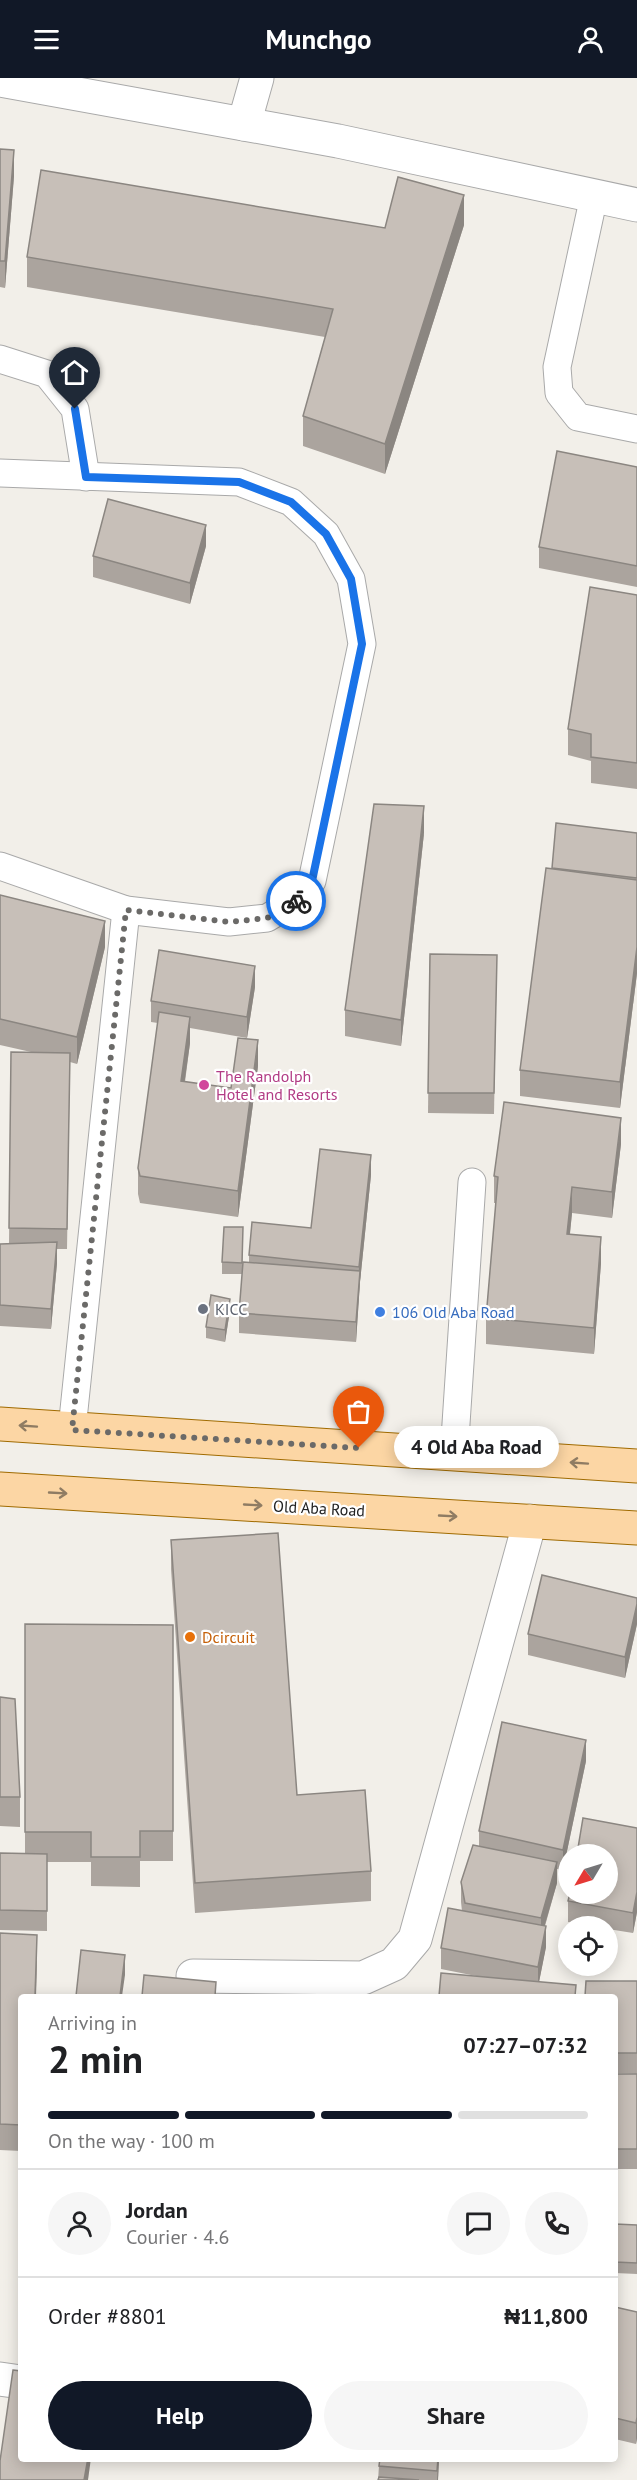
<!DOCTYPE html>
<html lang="en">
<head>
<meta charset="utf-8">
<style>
	:root { --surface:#fff; --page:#f6f6f6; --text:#202124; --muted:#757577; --line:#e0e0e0; --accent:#111827 }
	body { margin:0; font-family:"PT Sans",sans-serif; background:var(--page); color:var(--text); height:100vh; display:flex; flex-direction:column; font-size:22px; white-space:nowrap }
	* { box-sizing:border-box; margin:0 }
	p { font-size:20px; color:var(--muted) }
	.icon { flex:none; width:33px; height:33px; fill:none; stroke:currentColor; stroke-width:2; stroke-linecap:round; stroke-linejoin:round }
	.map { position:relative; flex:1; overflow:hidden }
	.panel { position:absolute; left:18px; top:1916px; width:600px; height:468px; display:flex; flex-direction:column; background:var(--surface); border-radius:6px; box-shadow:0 3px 15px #0003 }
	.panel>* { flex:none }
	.needle { width:39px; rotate:232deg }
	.controls { position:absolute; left:558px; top:1766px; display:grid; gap:12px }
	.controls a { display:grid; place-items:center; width:60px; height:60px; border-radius:50%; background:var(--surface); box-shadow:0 3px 15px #0003; font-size:30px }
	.pin { position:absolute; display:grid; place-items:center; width:51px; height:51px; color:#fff; margin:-62px -26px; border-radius:50% 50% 50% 0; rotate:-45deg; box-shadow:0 0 6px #0007 }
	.pin .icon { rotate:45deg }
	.courier { position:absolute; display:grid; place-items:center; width:60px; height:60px; margin:-30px; border:4px solid #1a73e8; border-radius:50%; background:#fff; color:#222; box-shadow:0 2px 8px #0007 }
	.bubble { position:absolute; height:42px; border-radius:21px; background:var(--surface); box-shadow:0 3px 15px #0003; font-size:20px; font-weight:700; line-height:42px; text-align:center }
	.summary em { font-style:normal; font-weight:700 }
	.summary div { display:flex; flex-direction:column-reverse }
	.summary { display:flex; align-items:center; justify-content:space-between; height:102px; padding:0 30px }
	h1 { font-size:39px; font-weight:700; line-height:45px }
	.bar { display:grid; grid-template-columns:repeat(4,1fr); gap:9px 6px; align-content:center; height:72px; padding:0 30px }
	.bar i { height:8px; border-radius:4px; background:var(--line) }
	.bar .selected { background:var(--accent) }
	.bar p { grid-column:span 4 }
	.line { display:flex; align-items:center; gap:15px; padding:0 30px; border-top:2px solid var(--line) }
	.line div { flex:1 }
	.round { display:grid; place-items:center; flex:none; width:63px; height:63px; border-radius:32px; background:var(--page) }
	.cta { display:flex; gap:12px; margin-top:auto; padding:12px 30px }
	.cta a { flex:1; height:69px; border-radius:36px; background:var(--accent); color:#fff; font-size:24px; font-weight:700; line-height:69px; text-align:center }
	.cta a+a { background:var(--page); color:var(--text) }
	header { display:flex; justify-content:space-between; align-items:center; height:78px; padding:0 30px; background:var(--accent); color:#fff; font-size:27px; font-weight:700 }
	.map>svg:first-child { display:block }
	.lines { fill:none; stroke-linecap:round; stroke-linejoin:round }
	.lane-casing { stroke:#a9a9a9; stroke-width:29 }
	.street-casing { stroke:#a9a9a9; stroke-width:35 }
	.primary-casing { stroke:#a06b00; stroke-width:35 }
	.lane { stroke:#fff; stroke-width:27 }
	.street { stroke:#fff; stroke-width:33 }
	.primary { stroke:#fcd6a4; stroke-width:33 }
	.wall { fill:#aba49e }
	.shaded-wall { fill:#8b8681 }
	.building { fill:#c7bfb8; stroke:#8b8681; stroke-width:1.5 }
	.oneway { stroke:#8f7c63 }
	.done { stroke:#6b6a68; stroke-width:6; stroke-dasharray:0 10.8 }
	.route { stroke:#1a73e8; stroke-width:8 }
	.hotel-dot { fill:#d1479c; stroke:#fff; stroke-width:2 }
	.worship-dot { fill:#6b7280; stroke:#fff; stroke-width:2 }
	.shop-dot { fill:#3f7fe0; stroke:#fff; stroke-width:2 }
	.food-dot { fill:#e8710a; stroke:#fff; stroke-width:2 }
	.labels { text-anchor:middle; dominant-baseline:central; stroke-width:4.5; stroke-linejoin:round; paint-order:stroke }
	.hotel-label { font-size:16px; fill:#b23c85; stroke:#fff; text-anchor:start }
	.worship-label { font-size:16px; fill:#5b616d; stroke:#fff; text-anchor:start }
	.shop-label { font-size:16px; fill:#366cbe; stroke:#fff; text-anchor:start }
	.street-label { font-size:16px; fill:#222; stroke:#fff }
	.food-label { font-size:16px; fill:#c56008; stroke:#fff; text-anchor:start }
</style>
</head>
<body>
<header><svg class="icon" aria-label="menu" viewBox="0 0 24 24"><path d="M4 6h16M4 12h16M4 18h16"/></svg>Munchgo<svg class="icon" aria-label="person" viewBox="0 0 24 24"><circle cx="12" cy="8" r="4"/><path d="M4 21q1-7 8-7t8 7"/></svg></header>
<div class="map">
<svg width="637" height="2402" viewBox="0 0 637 2402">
	<rect width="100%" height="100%" fill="#f2efe9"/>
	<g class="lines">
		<defs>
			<g id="lane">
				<path d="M594,118L557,289L559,315L578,339L637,351"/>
				<path d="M0,281L47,296L75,331L86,399"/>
				<path d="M0,395L239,404L291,424L326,456L351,501L362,566L312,803L297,822L267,840L229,844L126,832L0,788"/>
				<path d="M72,1351L126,832"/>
				<path d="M454,1376L472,1104"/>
			</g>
			<g id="street">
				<path d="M0,2L338,63L637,127"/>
				<path d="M244,46L257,0"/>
				<path d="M193,1898L363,1900L394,1886L415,1861L530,1443"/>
				<path d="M0,2301L21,2304"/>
			</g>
			<g id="primary">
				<path d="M0,1346L637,1388"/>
				<path d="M0,1411L637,1450"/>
			</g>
		</defs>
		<use href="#lane" class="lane-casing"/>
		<use href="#street" class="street-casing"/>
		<use href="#primary" class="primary-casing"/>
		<use href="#lane" class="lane"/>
		<use href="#street" class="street"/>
		<use href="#primary" class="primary"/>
	</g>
	<g class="wall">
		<path d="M0,71L14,98L5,210L0,209Z"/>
		<path d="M464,147L385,396L303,368V338L325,259L27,209V179L385,150Z"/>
		<path d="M637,389V509L539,490V469Z"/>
		<path d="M206,468L190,526L93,499V478Z"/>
		<path d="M637,517V711L591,705V683L568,677V651Z"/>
		<path d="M424,755L401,968L345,958V932Z"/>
		<path d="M637,755V895L620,1030L520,1018V992L552,791Z"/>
		<path d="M0,817L105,869L77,986L70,984L67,1171H57V1185L51,1251L0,1248V1166H9L11,974H31L0,967Z"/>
		<path d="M430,876L497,877L494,1036L428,1035Z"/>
		<path d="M255,909L247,960L190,950V965L185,1004L231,1010L258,988L238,1139L140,1125L138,1116V1090L158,945L151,944V923Z"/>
		<path d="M621,1066L612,1140L572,1135L570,1156L601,1185L594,1276L486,1266V1240L496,1125H494V1098Z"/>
		<path d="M371,1097L360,1204L356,1264L239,1255V1235L249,1185V1177L311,1150Z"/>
		<path d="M243,1161L242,1196H222V1184Z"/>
		<path d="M230,1232L225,1264L206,1260V1249Z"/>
		<path d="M171,1462L297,1717L371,1793V1823L195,1835L171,1491Z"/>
		<path d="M637,1520V1546L625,1600L528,1577V1556Z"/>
		<path d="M25,1546L173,1547V1783H140V1809L91,1808V1784H47V1853L0,1852V1775L25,1776Z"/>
		<path d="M0,1619L20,1719V1749L0,1748Z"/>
		<path d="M586,1683L563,1792L557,1791V1805L545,1848L546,1869L539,1904L576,1918L441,1891V1870L462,1833L461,1824V1804L479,1768V1753Z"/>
		<path d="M637,1750V1834L633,1855L608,1851V1848H591L568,1844V1823Z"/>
		<path d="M0,1855L37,1883L36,1918H21V2073L0,2072Z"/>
		<path d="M637,1903V1996L615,1995V1918Z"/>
		<rect x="615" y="1996" width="22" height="95"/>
		<path d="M615,2146L637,2147V2196L615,2195Z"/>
		<path d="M615,2229L637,2234V2360L636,2366L615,2361Z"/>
		<path d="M439,2380L438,2402H378L379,2388Z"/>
	</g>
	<g class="shaded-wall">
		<path d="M14,72V98L5,210V183Z"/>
		<path d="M464,117V147L385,396V366Z"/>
		<path d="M206,447V468L190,526V505Z"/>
		<path d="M424,728V755L401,968V942Z"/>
		<path d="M105,843V869L77,986V959Z"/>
		<path d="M637,869V895L620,1030V1004Z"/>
		<path d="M255,888V909L247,960V939Z"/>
		<path d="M190,939V965L181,1029V1003Z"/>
		<path d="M258,962V988L238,1139V1113Z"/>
		<path d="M621,1040V1066L612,1140V1114Z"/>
		<path d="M371,1077V1097L360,1204L356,1264V1244L359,1189Z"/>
		<path d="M572,1109V1135L567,1182V1156Z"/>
		<path d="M601,1159V1185L594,1276V1250Z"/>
		<path d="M57,1164V1185L51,1251V1231Z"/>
		<path d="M230,1221V1232L225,1264V1252Z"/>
		<path d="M637,1526V1546L625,1600V1579Z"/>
		<path d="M586,1662V1683L563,1792V1772Z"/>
		<path d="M557,1784V1805L541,1860V1840Z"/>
		<path d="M637,1814V1834L633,1855V1835Z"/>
		<path d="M546,1848V1869L538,1909V1889Z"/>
		<path d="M37,1857L36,1918H35Z"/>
		<path d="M125,1877V1897L122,1918H120Z"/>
		<path d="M637,2339V2360L636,2366V2345Z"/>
		<path d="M88,2380H91L88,2402H84Z"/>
		<path d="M438,2380H439L438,2402H437Z"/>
	</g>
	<g class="building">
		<path d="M0,71L14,72L5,183H0Z"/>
		<path d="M41,92L385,150L398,99L464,117L385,366L303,338L333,231L27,179Z"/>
		<path d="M557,373L637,389V488L539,469Z"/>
		<path d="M108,421L206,447L190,505L93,478Z"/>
		<path d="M590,509L637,517V685L591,679V656L568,651Z"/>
		<path d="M374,726L424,728L401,942L345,932Z"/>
		<path d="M556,745L637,755V800L552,790Z"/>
		<path d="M546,790L637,802V869L620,1004L520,992Z"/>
		<path d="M0,817L105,843L77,959L0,941Z"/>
		<path d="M159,872L255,888L247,939L151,923Z"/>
		<path d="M430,876L497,877L494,1015H428Z"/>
		<path d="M159,934L190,939L181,1003L231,1010L238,960L258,962L238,1113L140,1098L138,1090Z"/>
		<path d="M11,974L70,975L67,1151L9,1150Z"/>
		<path d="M504,1024L621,1040L612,1114L572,1109L567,1156L601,1159L594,1250L486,1240L498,1099L494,1098Z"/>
		<path d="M320,1071L371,1077L359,1189L249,1177L252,1144L311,1150Z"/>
		<path d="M224,1149H243L242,1185L222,1184Z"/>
		<path d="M57,1164L51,1231L0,1227V1166Z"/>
		<path d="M243,1184L360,1193L356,1244L239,1235Z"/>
		<path d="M211,1217L230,1221L225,1252L206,1249Z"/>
		<path d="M278,1455L297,1717L365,1712L371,1793L195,1805L171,1462Z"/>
		<path d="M542,1497L637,1520V1526L625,1579L528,1556Z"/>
		<path d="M25,1546L173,1547V1753H140V1779H91V1754H25Z"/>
		<path d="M0,1619L15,1621L20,1719H0Z"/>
		<path d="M502,1644L586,1662L563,1772L479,1753Z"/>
		<path d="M583,1740L637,1750V1814L633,1835L568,1823L570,1815H608V1776H577Z"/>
		<path d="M473,1767L557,1784L541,1840L465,1825L461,1804Z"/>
		<path d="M0,1775L47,1776V1833L0,1832Z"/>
		<path d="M448,1830L546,1848L538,1889L441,1870Z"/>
		<path d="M0,1855L37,1857L35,1918H21V2047L0,2046Z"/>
		<path d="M81,1872L125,1877L120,1918H76Z"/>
		<path d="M441,1895L576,1907L575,1918H439Z"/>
		<path d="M144,1897L216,1904L215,1918H142Z"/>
		<path d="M586,1903H637V1975H615V1918H585Z"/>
		<rect x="615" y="1996" width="22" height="75"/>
		<path d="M615,2146L637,2147V2185L615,2184Z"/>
		<path d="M615,2229L637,2234V2339L636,2345L615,2340Z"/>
		<path d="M13,2292L21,2293V2380H88L84,2402H0V2383Z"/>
		<path d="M380,2380H438L437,2393L379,2388Z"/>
		<path d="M379,2399L419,2402H378Z"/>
	</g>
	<defs><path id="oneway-shaft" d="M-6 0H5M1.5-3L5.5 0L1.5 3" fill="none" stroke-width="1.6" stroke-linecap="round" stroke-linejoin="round" transform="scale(1.5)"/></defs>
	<g class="oneway">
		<use href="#oneway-shaft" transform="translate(28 1348) rotate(-176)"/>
		<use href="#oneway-shaft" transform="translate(579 1385) rotate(-176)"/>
		<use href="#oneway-shaft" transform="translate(58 1415) rotate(3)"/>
		<use href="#oneway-shaft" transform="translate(253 1427) rotate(3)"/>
		<use href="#oneway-shaft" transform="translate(448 1438) rotate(3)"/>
	</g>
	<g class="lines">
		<path class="done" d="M296,823L267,840L229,844L126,832L72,1352L359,1370"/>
		<path class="route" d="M75,331L86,399L239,404L291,424L326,456L351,501L362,566L312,803L296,823"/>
	</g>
	<circle class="hotel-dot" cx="204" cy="1007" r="6"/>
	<circle class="worship-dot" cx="203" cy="1231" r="6"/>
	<circle class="shop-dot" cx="380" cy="1234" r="6"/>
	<circle class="food-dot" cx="190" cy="1559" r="6"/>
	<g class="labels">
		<g class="hotel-label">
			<text x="216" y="998">The Randolph<tspan x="216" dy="18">Hotel and Resorts</tspan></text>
		</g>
		<g class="worship-label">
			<text x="215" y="1231">KICC</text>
		</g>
		<g class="shop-label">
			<text x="392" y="1234">106 Old Aba Road</text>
		</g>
		<g class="street-label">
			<text transform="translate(319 1430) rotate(3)">Old Aba Road</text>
		</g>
		<g class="food-label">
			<text x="202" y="1559">Dcircuit</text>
		</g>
	</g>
</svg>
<div class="controls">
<a><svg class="needle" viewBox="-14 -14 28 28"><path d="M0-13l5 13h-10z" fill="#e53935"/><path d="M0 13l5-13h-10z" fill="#757577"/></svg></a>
<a><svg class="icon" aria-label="locate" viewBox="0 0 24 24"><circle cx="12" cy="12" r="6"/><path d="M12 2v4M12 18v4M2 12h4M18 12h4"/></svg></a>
</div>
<div class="pin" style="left:359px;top:1370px;background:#ea580c"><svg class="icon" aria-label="bag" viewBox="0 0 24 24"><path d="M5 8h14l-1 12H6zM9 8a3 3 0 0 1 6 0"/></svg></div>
<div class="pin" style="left:75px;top:331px;background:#1f2937"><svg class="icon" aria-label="home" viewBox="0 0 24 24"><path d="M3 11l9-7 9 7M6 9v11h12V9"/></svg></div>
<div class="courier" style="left:296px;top:823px"><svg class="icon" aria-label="bike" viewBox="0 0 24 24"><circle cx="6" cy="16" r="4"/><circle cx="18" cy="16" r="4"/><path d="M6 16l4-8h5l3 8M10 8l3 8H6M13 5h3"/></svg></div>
<div class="bubble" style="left:394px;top:1348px;width:165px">4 Old Aba Road</div>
<section class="panel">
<div class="summary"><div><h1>2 min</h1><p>Arriving in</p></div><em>07:27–07:32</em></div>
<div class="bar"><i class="selected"></i><i class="selected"></i><i class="selected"></i><i></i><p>On the way · 100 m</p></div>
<div class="line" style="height:108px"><a class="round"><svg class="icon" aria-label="person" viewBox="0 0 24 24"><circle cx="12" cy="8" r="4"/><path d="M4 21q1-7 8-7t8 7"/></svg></a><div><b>Jordan</b><p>Courier · 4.6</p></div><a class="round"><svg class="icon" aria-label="chat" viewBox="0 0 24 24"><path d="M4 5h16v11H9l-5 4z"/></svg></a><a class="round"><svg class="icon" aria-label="phone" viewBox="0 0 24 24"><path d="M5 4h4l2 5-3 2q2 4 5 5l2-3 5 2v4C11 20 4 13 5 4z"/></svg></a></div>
<div class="line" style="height:78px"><div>Order #8801</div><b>₦11,800</b></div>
<div class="cta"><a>Help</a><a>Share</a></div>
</section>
</div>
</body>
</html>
